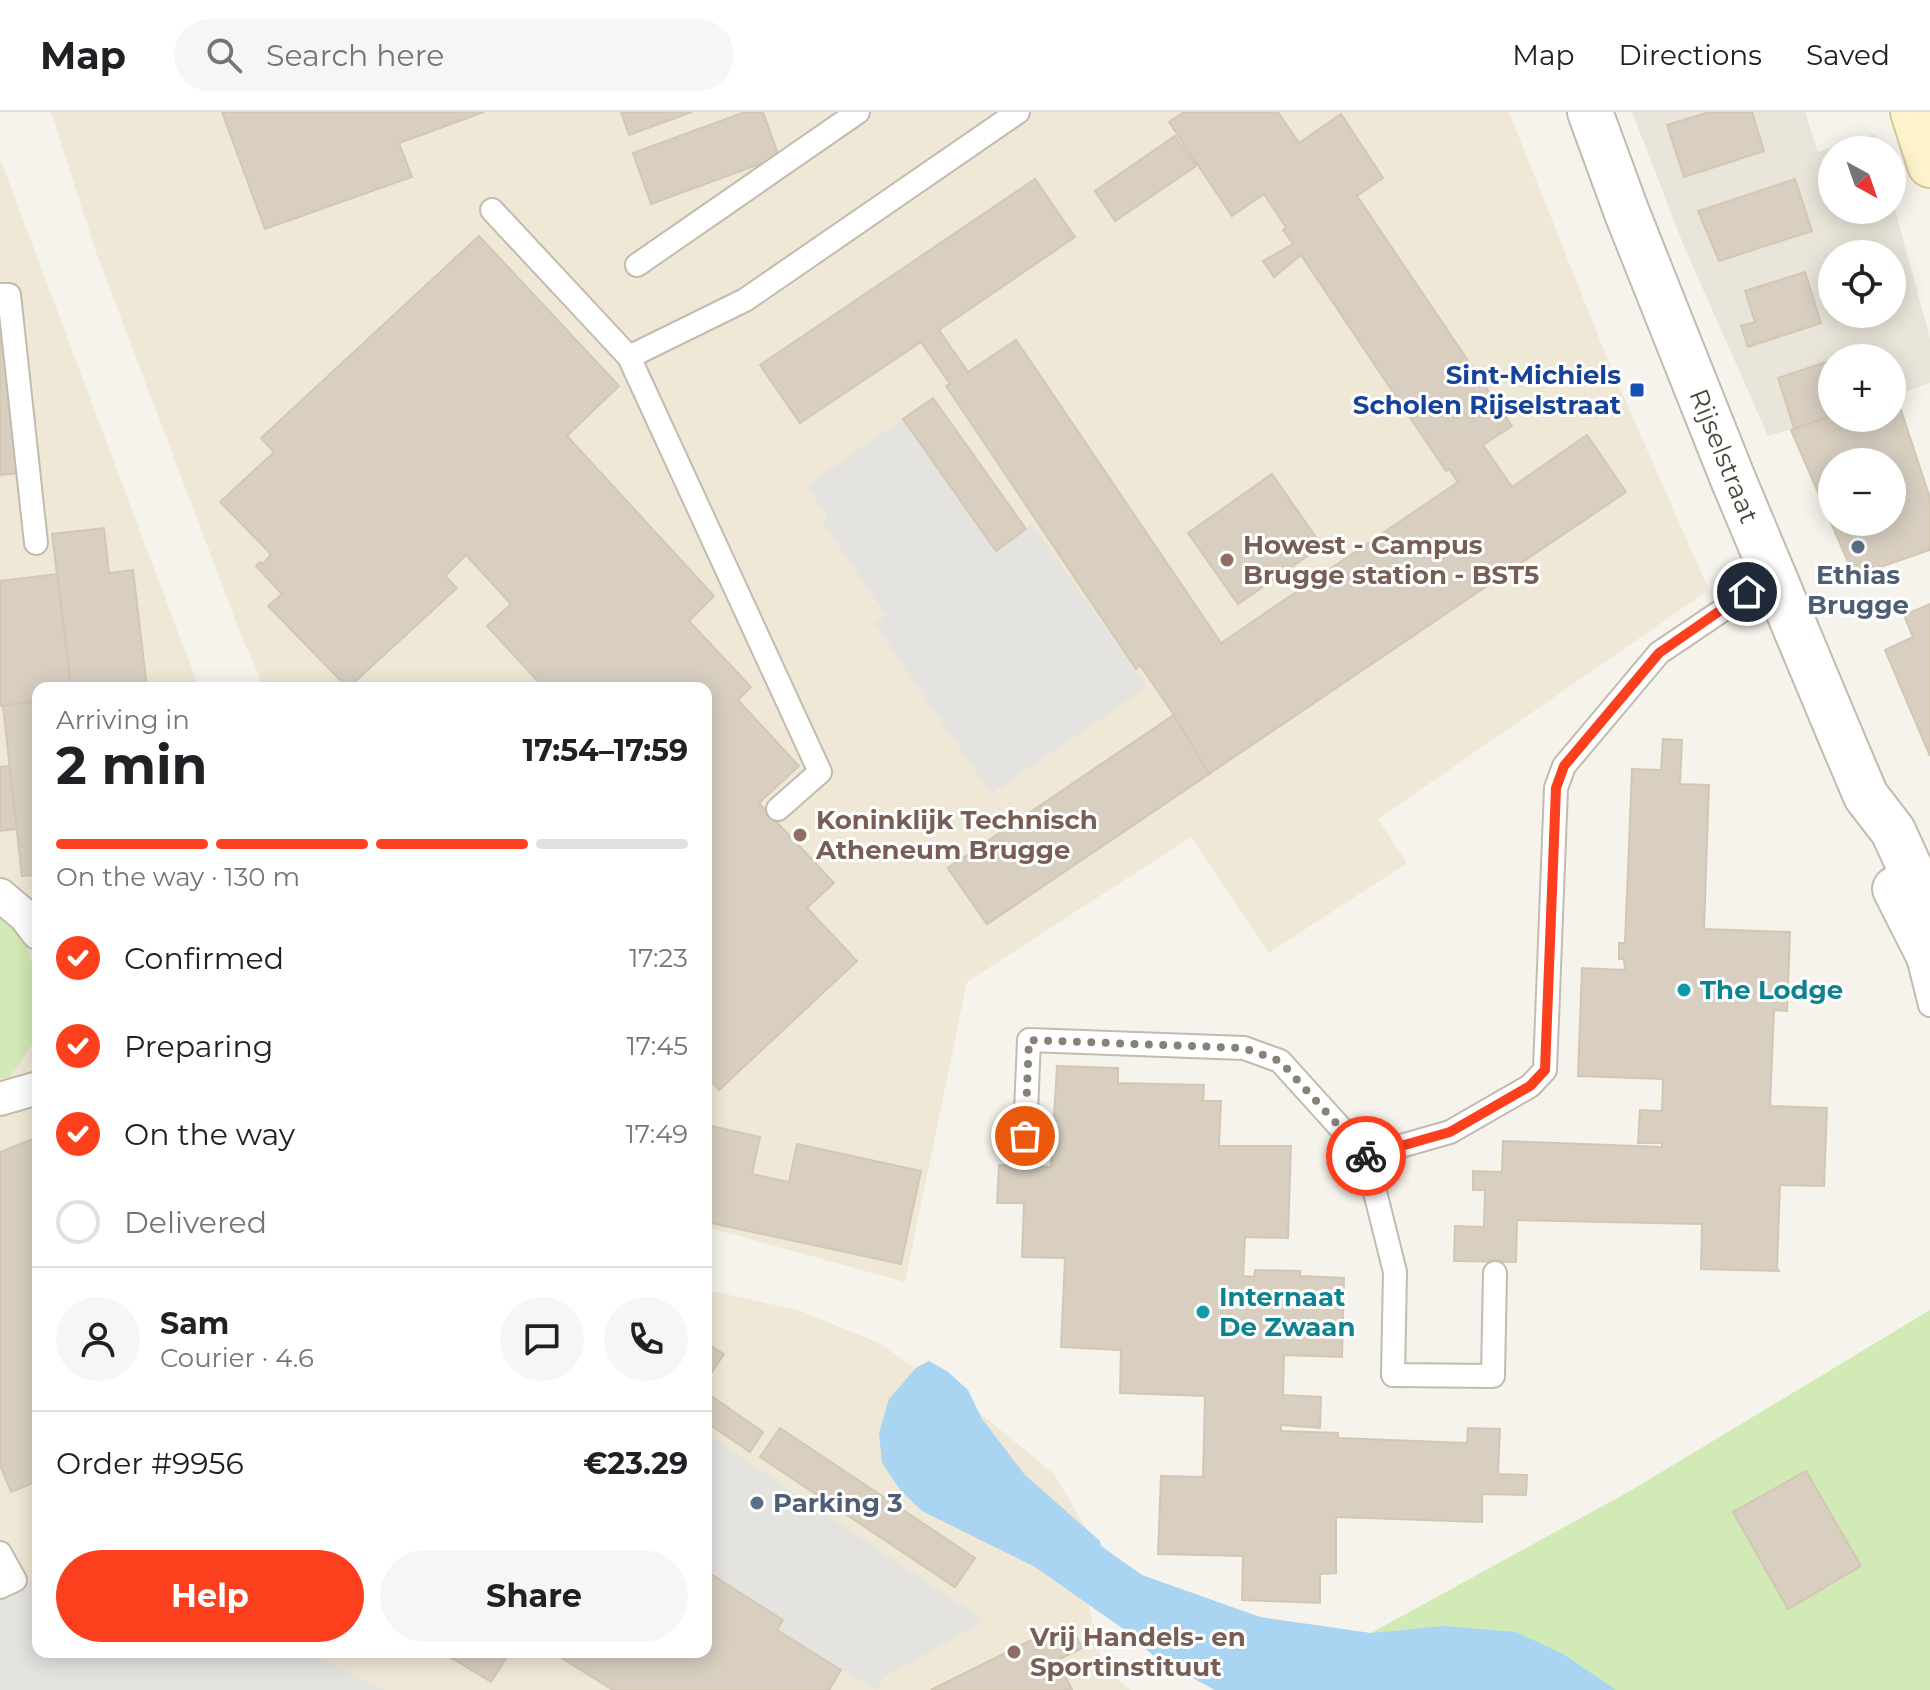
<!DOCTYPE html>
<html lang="en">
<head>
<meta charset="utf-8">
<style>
	:root { --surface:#fff; --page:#f6f6f6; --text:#202124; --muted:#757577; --line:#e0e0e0; --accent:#fc3f1d }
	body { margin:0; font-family:Montserrat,sans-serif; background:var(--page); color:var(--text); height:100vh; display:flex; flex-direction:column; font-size:30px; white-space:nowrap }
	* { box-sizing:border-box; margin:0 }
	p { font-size:26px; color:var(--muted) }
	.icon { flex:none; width:44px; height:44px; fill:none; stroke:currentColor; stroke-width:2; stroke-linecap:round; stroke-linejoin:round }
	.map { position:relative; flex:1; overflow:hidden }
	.details { position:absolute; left:32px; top:570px; width:680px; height:976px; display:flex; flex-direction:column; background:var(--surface); border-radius:16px; box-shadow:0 4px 20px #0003 }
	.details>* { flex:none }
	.needle { width:52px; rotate:140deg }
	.buttons { position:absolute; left:1818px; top:24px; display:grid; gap:16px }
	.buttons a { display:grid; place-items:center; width:88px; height:88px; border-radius:50%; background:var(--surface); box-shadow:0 4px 20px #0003; font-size:40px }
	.pin { position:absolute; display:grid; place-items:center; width:68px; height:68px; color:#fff; margin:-34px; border:4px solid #fff; border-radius:50%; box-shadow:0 2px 8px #0007 }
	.courier { position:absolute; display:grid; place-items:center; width:80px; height:80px; margin:-40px; border:6px solid #fc3f1d; border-radius:50%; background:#fff; color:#222; box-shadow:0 2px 10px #0007 }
	.summary em { font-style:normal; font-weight:700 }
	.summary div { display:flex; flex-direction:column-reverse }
	.summary { display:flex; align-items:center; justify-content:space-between; height:136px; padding:0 24px }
	h1 { font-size:52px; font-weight:700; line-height:60px }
	.bar { display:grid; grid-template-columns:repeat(4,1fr); gap:12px 8px; align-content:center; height:96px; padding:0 24px }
	.bar i { height:10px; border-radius:6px; background:var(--line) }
	.bar .selected { background:var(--accent) }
	.bar p { grid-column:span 4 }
	.line { display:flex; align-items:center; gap:20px; padding:0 24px; border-top:2px solid var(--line) }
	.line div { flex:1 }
	.round { display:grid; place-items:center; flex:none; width:84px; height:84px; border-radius:42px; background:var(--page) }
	ol { padding:0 24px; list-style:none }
	li { display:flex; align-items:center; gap:24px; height:88px }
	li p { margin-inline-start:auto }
	li .icon { padding:8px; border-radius:50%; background:var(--accent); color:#fff; stroke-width:4 }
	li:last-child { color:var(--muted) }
	li i { width:44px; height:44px; border:4px solid var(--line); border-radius:50% }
	.action { display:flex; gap:16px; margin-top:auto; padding:16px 24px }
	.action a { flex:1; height:92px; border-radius:48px; background:var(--accent); color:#fff; font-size:32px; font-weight:700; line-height:92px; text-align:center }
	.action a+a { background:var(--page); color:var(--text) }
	header { display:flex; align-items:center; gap:48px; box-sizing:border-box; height:112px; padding:0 40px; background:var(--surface); border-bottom:2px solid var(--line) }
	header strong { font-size:38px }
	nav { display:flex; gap:44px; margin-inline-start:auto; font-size:28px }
	.search { width:560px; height:72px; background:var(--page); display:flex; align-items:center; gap:20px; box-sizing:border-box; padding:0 28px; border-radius:44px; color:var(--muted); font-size:30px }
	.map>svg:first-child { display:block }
	.residential { fill:#eae5da; fill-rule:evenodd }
	.education { fill:#efe8d6 }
	.green { fill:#d2eab5 }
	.parking { fill:#e5e3e0 }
	.water { fill:#a9d4f2 }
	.building { fill:#d8cfc1; stroke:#d3c7b4; stroke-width:2; fill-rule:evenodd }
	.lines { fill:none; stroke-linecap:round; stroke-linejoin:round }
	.service-casing { stroke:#c2bbae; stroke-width:26 }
	.pedestrian-casing { stroke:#c2bbae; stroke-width:36 }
	.tertiary-casing { stroke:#c2bbae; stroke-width:48 }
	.secondary-casing { stroke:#d6c79b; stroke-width:48 }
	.service { stroke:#fff; stroke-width:22 }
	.pedestrian { stroke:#fff; stroke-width:32 }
	.tertiary { stroke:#fff; stroke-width:44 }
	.secondary { stroke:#fff3cd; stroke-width:44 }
	.done { stroke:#878178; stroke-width:8; stroke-dasharray:0 14.4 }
	.route { stroke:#fc3f1d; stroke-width:10 }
	.transit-dot { fill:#1a4fb4; stroke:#fff; stroke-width:3 }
	.service-dot { fill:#5c6f8a; stroke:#fff; stroke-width:3 }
	.education-dot { fill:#8d6e63; stroke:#fff; stroke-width:3 }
	.culture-dot { fill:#0f9aa8; stroke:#fff; stroke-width:3 }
	.labels { text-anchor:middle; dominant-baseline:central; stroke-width:6; stroke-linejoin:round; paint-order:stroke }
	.transit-label { font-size:26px; font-weight:bold; fill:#164399; stroke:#fff; text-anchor:end }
	.street-label { font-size:26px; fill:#4b4439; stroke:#fff }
	.education-label { font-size:26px; font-weight:bold; fill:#785e54; stroke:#fff; text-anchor:start }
	.service-label { font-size:26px; font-weight:bold; fill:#4e5e75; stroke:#fff }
	.culture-label { font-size:26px; font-weight:bold; fill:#0d838f; stroke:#fff; text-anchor:start }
</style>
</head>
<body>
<header>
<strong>Map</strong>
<div class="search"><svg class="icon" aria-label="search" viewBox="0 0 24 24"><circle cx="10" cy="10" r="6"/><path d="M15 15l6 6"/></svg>Search here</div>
<nav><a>Map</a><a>Directions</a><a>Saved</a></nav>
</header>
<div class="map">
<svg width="1930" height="1578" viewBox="0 0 1930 1578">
	<rect width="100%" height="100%" fill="#f6f3ec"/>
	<path class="residential" d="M1632,0H1805L1818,40L1874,22L1879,38H1832V98H1892V87L1930,226V271L1892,284V246H1832V304L1768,324L1683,132ZM1832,142H1892V202H1832Z"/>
	<g class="education">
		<path d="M51,0H1509L1611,256L1709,478L1378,707L1407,751L1269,841L1191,725L967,870L905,1170L706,1115V576H264L241,523L96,140Z"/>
		<path d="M0,46L199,576H38V1540H706V1178L798,1198L879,1231L986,1306L1054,1362L1090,1423L1086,1482L1104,1558L1131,1578H0Z"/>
	</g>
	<g class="green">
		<path d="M0,800L27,832L36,871L38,897V924L9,966H0Z"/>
		<path d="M1930,1198V1578H1616L1565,1543L1371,1521L1630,1379Z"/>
	</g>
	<g class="parking">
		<path d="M903,307L995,439L1032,412L1147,575L991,682L875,512L886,503L823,411L828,406L806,374Z"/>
		<path d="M706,1322L985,1509L886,1564L876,1578L777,1518L783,1508L706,1459Z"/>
		<path d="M38,1463V1540H306L385,1578H0V1488Z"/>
	</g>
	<path class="water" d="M929,1249L947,1259L968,1278L982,1307L1025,1363L1100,1429L1101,1434L1142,1463L1260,1505L1371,1521L1444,1514L1516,1520L1565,1543L1616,1578H1215L1157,1547L1125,1518L1035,1455L922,1399L901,1379L882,1351L879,1321L889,1287L917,1255Z"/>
	<g class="building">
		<path d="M222,0H484L399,31L412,65L265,117Z"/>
		<path d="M621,0H692L629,23Z"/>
		<path d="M745,0H763L779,45L651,92L633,41Z"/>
		<path d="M1184,0H1278L1299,31L1341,2L1383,66L1357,84L1512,314L1483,333L1512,375L1587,323L1626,380L987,812L948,756L1174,603L1140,553L1136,557L946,274L950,272L921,230L800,311L760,253L1035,67L1075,125L939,218L968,260L1016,228L1221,531L1458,370L1449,357L1446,359L1301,143L1274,165L1263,149L1293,132L1283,118L1286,116L1264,82L1232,104L1169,10Z"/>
		<path d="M1709,0H1752L1764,39L1684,65L1667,13Z"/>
		<path d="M1175,24L1196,54L1115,109L1095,79Z"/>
		<path d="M1795,67L1812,119L1719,149L1698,99Z"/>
		<path d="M479,124L619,274L567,324L714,484L689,509L751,575L738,588L799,654L759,691L834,771L807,796L857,849L719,978L706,964V576H544L487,514L511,492L466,443L445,464L457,476L348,576L268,494L282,482L256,454L260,450L263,452L271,442L220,390L274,340L261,326Z"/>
		<path d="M1805,160L1821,211L1748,235L1741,214L1755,210L1745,179Z"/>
		<path d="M0,216L19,361L0,363Z"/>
		<path d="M1832,248V304L1794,316L1778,266Z"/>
		<path d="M1896,283L1930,386V438L1854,464L1791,318L1832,304L1892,306V284ZM1832,350H1892V410H1832Z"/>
		<path d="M933,286L1026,417L996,439L903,307Z"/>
		<path d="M1272,362L1322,434L1238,492L1188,421Z"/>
		<path d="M104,416L109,461L133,458L147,576L172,573V576H71L52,422Z"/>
		<path d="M57,462L71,576H38V589L0,594V469Z"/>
		<path d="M1930,492V644L1885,538L1913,525L1904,503Z"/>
		<path d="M38,589V763L22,764L3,594Z"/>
		<path d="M1174,603L1209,662L987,812L948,756Z"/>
		<path d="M1663,627L1682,628L1680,672L1709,673L1704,817L1790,820L1787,899L1774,898L1770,994L1827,996L1824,1074L1780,1073L1777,1156L1779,1159L1701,1157L1702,1112L1517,1108L1516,1150L1454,1149L1455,1114L1484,1115L1485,1078H1473V1059L1502,1060L1503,1029L1662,1035V1031H1638L1640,998L1662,999L1663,967L1578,964L1582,856L1625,858L1624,847H1619V831H1625L1632,657L1661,658Z"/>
		<path d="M9,654L17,717L0,719V655Z"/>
		<path d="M1057,954L1118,956V971L1204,973L1203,989H1221L1219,1034H1291L1288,1126L1245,1125L1243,1164L1254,1165L1255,1158L1300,1159V1164L1344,1166L1342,1245L1284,1243L1283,1283L1321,1285L1320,1316L1281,1313V1319L1338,1321V1326L1467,1331L1468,1316L1500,1317L1498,1362L1527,1363L1526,1383L1482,1382V1410L1336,1405V1461L1320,1462V1491L1242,1488L1243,1444L1158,1442L1161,1364L1203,1365L1205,1284L1120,1281L1121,1238L1061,1235L1065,1146L1022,1145L1024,1091H997L999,1053L1051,1055Z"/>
		<path d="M706,1013L760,1025L752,1062L789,1070L797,1032L921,1059L901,1152L706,1110Z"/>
		<path d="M38,1025V1369L11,1380L0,1353V1040Z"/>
		<path d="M706,1231L724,1242L706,1269Z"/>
		<path d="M710,1283L763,1320L750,1340L706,1310V1289Z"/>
		<path d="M780,1316L975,1446L955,1475L760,1345Z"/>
		<path d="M1806,1359L1861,1454L1788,1497L1733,1400Z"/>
		<path d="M706,1459L783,1508L777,1518L841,1558L829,1578H613L552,1540H706Z"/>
		<path d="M1073,1519L1082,1536L1057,1548L1072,1578H931L1042,1523L1047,1533Z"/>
		<path d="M1073,1519L1082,1536L1057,1548L1072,1578H931L1042,1523L1047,1533Z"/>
		<path d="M442,1540H510L491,1570Z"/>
	</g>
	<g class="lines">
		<defs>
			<g id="service">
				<path d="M492,98L629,245L820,660L778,697"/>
				<path d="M637,153L858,0"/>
				<path d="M0,183H9L36,431"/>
				<path d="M629,245L745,188L1018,0"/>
				<path d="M1916,837L1930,893"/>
				<path d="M1025,1024L1029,928L1244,936L1280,949L1366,1044L1395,1160L1393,1263L1493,1264L1495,1161"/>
				<path d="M1366,1044L1450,1020L1530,974L1545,958L1556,676L1564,654L1659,541L1773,464"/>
				<path d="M0,1441L15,1468L0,1475"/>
			</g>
			<g id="pedestrian">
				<path d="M0,783L25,804L38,821"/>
				<path d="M0,987L38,976"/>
			</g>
			<g id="tertiary">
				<path d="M1590,0L1627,101L1733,367L1846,637L1866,684L1893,719L1930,800"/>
				<path d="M1895,777L1930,846"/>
			</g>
			<path id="secondary" d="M1913,0L1930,53"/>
		</defs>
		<use href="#service" class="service-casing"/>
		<use href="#pedestrian" class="pedestrian-casing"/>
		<use href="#tertiary" class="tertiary-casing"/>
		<use href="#secondary" class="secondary-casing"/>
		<use href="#service" class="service"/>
		<use href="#pedestrian" class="pedestrian"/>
		<use href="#tertiary" class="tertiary"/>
		<use href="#secondary" class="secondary"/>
	</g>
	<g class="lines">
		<path class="done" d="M1025,1024L1029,928L1244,936L1280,949L1366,1044"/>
		<path class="route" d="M1366,1044L1450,1020L1530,974L1545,958L1556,676L1564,654L1659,541L1747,480"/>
	</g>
	<rect class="transit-dot" x="1629" y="270" width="16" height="16" rx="4"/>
	<g class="service-dot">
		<circle cx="1858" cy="435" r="8"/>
		<circle cx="757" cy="1391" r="8"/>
	</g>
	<g class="education-dot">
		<circle cx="1227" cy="448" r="8"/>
		<circle cx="800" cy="723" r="8"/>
		<circle cx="1014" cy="1540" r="8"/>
	</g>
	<g class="culture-dot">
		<circle cx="1684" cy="878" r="8"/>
		<circle cx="1203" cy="1200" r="8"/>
	</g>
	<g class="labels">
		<g class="transit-label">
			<text x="1621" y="263">Sint-Michiels<tspan x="1621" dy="30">Scholen Rijselstraat</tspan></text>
		</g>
		<g class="street-label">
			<text transform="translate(1724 344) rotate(68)">Rijselstraat</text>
		</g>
		<g class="education-label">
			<text x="1243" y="433">Howest - Campus<tspan x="1243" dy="30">Brugge station - BST5</tspan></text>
			<text x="816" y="708">Koninklijk Technisch<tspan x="816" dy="30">Atheneum Brugge</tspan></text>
			<text x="1030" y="1525">Vrij Handels- en<tspan x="1030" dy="30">Sportinstituut</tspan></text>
		</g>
		<g class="service-label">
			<text x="1858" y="463">Ethias<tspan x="1858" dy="30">Brugge</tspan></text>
			<text x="773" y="1391" text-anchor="start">Parking 3</text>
		</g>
		<g class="culture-label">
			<text x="1700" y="878">The Lodge</text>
			<text x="1219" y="1185">Internaat<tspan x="1219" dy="30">De Zwaan</tspan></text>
		</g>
	</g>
</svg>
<div class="buttons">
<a><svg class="needle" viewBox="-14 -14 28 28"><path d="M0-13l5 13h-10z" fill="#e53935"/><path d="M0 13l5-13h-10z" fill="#757577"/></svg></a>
<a><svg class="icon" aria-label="locate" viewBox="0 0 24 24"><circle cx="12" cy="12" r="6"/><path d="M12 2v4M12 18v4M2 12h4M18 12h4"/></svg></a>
<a>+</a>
<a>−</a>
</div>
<div class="pin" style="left:1025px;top:1024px;background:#ea580c"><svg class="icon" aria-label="bag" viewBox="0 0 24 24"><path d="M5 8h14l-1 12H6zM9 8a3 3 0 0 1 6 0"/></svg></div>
<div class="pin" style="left:1747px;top:480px;background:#1f2937"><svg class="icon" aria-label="home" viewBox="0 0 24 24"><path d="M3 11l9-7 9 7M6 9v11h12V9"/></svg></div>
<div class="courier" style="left:1366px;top:1044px"><svg class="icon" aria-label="bike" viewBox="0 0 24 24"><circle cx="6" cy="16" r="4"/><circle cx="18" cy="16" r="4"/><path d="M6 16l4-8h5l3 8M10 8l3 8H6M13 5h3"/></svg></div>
<section class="details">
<div class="summary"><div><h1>2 min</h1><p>Arriving in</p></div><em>17:54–17:59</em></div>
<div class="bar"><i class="selected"></i><i class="selected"></i><i class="selected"></i><i></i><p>On the way · 130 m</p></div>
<ol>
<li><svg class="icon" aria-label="check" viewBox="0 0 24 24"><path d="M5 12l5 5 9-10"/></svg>Confirmed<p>17:23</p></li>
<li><svg class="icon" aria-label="check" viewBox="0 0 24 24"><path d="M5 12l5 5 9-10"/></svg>Preparing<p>17:45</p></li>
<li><svg class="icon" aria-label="check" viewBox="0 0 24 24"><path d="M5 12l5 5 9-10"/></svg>On the way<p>17:49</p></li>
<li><i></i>Delivered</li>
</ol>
<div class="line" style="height:144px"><a class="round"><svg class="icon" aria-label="person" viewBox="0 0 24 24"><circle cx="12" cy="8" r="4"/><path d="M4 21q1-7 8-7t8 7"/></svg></a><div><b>Sam</b><p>Courier · 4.6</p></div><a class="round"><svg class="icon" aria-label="chat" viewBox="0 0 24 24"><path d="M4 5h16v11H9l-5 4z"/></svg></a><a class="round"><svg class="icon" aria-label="phone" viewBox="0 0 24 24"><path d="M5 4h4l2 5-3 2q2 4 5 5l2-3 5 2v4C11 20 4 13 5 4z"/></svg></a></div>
<div class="line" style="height:104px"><div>Order #9956</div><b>€23.29</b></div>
<div class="action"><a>Help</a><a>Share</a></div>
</section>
</div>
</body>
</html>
